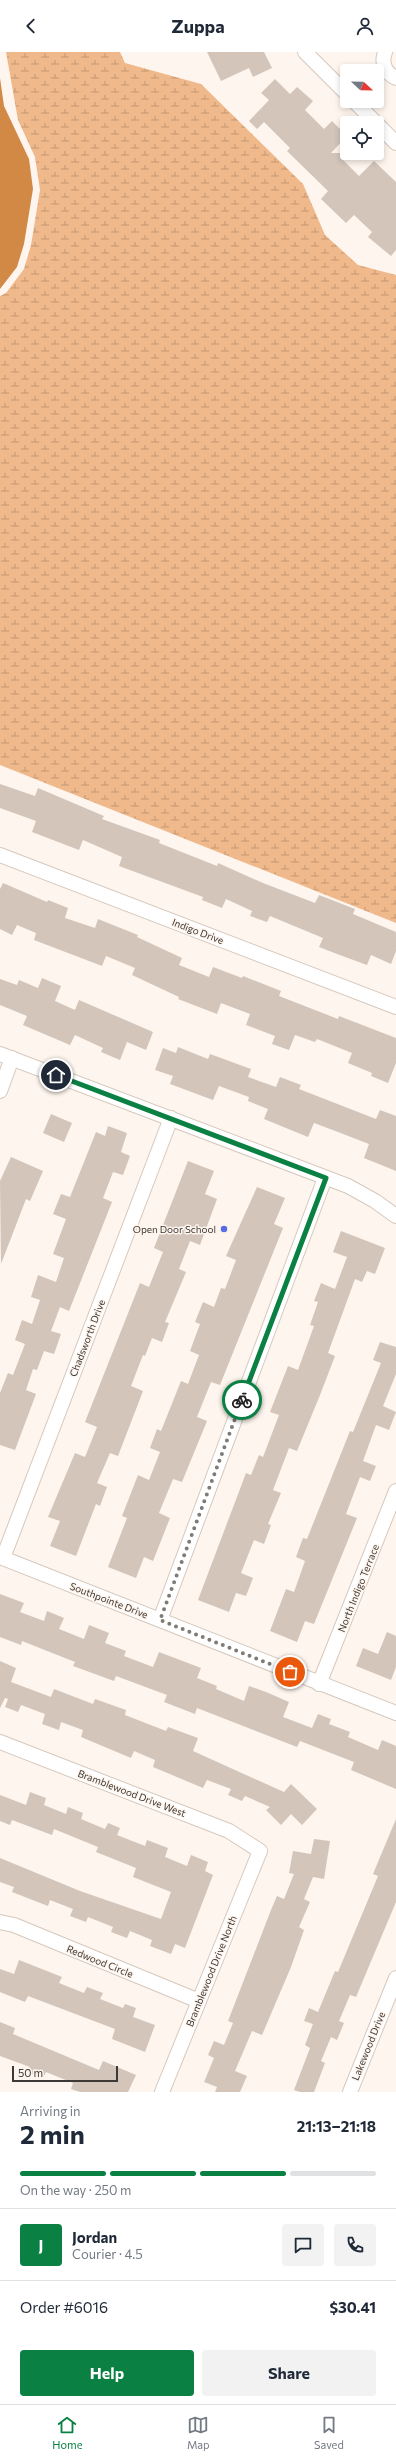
<!DOCTYPE html>
<html lang="en">
<head>
<meta charset="utf-8">
<style>
	:root { --surface:#fff; --page:#f2f2f3; --text:#1f2937; --muted:#747a83; --line:#e0e1e3; --accent:#0b8043 }
	body { margin:0; font-family:Commissioner,sans-serif; background:var(--page); color:var(--text); height:100vh; display:flex; flex-direction:column; font-size:15px; white-space:nowrap }
	* { box-sizing:border-box; margin:0 }
	p { font-size:13px; color:var(--muted) }
	.icon { flex:none; width:22px; height:22px; fill:none; stroke:currentColor; stroke-width:2; stroke-linecap:round; stroke-linejoin:round }
	.map { position:relative; height:2040px; overflow:hidden }
	.details { display:flex; flex-direction:column; background:var(--surface); flex:1 }
	.details>* { flex:none }
	.needle { width:26px; rotate:112deg }
	.fabs { position:absolute; left:340px; top:12px; display:grid; gap:8px }
	.fabs a { display:grid; place-items:center; width:44px; height:44px; border-radius:4px; background:var(--surface); box-shadow:0 2px 6px #0003; font-size:20px }
	.scale { position:absolute; left:12px; bottom:10px; width:106px; box-sizing:border-box; padding-left:4px; border:2px solid #3e3934; border-top:0; font-size:11px; line-height:14px; white-space:nowrap; color:#3e3934; -webkit-text-stroke:3px #fef5ee; paint-order:stroke }
	.pin { position:absolute; display:grid; place-items:center; width:34px; height:34px; color:#fff; margin:-17px; border:2px solid #fff; border-radius:50%; box-shadow:0 1px 4px #0007 }
	.courier { position:absolute; display:grid; place-items:center; width:40px; height:40px; margin:-20px; border:3px solid #0b8043; border-radius:50%; background:#fff; color:#222; box-shadow:0 1px 5px #0007 }
	.summary em { font-style:normal; font-weight:700 }
	.summary div { display:flex; flex-direction:column-reverse }
	.summary { display:flex; align-items:center; justify-content:space-between; height:68px; padding:0 20px }
	h1 { font-size:26px; font-weight:700; line-height:30px }
	.bar { display:grid; grid-template-columns:repeat(4,1fr); gap:6px 4px; align-content:center; height:48px; padding:0 20px }
	.bar i { height:5px; border-radius:3px; background:var(--line) }
	.bar .on { background:var(--accent) }
	.bar p { grid-column:span 4 }
	.line { display:flex; align-items:center; gap:10px; padding:0 20px; border-top:1px solid var(--line) }
	.line div { flex:1 }
	.round { display:grid; place-items:center; flex:none; width:42px; height:42px; border-radius:4px; background:var(--page) }
	.primary-button { display:flex; gap:8px; margin-top:auto; padding:8px 20px }
	.primary-button a { flex:1; height:46px; border-radius:4px; background:var(--accent); color:#fff; font-size:16px; font-weight:700; line-height:46px; text-align:center }
	.primary-button a+a { background:var(--page); color:var(--text) }
	header { display:flex; justify-content:space-between; align-items:center; height:52px; padding:0 20px; background:var(--surface); font-size:18px; font-weight:700 }
	.tabs { display:flex; justify-content:space-around; align-items:center; height:56px; border-top:1px solid var(--line); background:var(--surface); font-size:11px; color:var(--muted) }
	.tabs a { display:grid; justify-items:center; gap:2px }
	.tabs .on { color:var(--accent) }
	.map>svg:first-child { display:block }
	.wetland { fill:url(#wetland-marsh) }
	.water { fill:#d28946 }
	.building { fill:#d3c5ba }
	.lines { fill:none; stroke-linecap:round; stroke-linejoin:round }
	.minor-casing { stroke:#d6c8bd; stroke-width:16 }
	.minor { stroke:#fff; stroke-width:14 }
	.done { stroke:#817b75; stroke-width:4; stroke-dasharray:0 7.2 }
	.route { stroke:#0b8043; stroke-width:5 }
	.poi-dot { fill:#556ce2; stroke:#fef5ee; stroke-width:1.5 }
	.labels { text-anchor:middle; dominant-baseline:central; stroke-width:3; stroke-linejoin:round; paint-order:stroke }
	.street-label { font-size:10px; fill:#3e3934; stroke:#fef5ee }
	.poi-label { font-size:10px; fill:#3e3934; stroke:#fef5ee; text-anchor:end }
</style>
</head>
<body>
<header><svg class="icon" aria-label="back" viewBox="0 0 24 24"><path d="M15 5l-7 7 7 7"/></svg>Zuppa<svg class="icon" aria-label="person" viewBox="0 0 24 24"><circle cx="12" cy="8" r="4"/><path d="M4 21q1-7 8-7t8 7"/></svg></header>
<div class="map">
<svg width="396" height="2040" viewBox="0 0 396 2040">
	<defs>
		<pattern id="wetland-marsh" width="20" height="14" patternUnits="userSpaceOnUse"><rect width="20" height="14" fill="#f0b98b"/><path d="M1 5h8M5 5V1M11 12h8M15 12V8" fill="none" stroke="#c49772"/></pattern>
	</defs>
	<rect width="100%" height="100%" fill="#fef5ee"/>
	<path class="wetland" d="M6,0H120L125,11L201,32L303,132L325,183L358,213L396,223V871L0,713V244L6,241L24,217L31,193L40,138L35,105L18,68Z"/>
	<path class="water" d="M0,26L4,54L29,107L33,137L24,192L17,215L0,237Z"/>
	<g class="building">
		<path d="M207,0H264L272,16L253,25L249,16L221,29Z"/>
		<path d="M275,27L290,42L297,35L313,49L305,58L324,77L332,69L347,84L331,101H348L342,107L359,124L374,109L396,130V198L391,204L368,185L372,180L354,163L346,171L321,147L328,139L287,99L290,96L264,70L257,77L249,69L269,48L261,41Z"/>
		<path d="M0,732L35,744L38,736L104,764L102,767L160,788L159,791L217,814L218,811L263,831L315,851L319,843L355,857L353,862L396,880V899L391,912L371,903L367,913L337,902L319,895L323,886L270,864L267,870L250,864L252,859L226,847L222,856L202,848L203,845L119,814L122,805L83,788L79,798L32,780L36,769L0,756Z"/>
		<path d="M3,831L47,850L48,848L68,856L65,866L95,876L98,867L138,883L137,885L182,906L179,913L209,925L213,915L242,926L243,924L281,939L279,944L338,967L339,964L396,986V1011L388,1031L371,1024L372,1021L348,1011L352,1001L317,987L315,990L295,983L289,998L272,992L275,984L246,973L250,962L221,951L217,962L178,947L179,945L132,923L135,916L106,904L102,914L34,888L36,881L17,873L12,883L0,877V837Z"/>
		<path d="M42,926L61,934L55,949L75,958L79,948L153,980L146,998L127,990L120,1008L101,1000L103,996L75,983L70,993L23,973L27,964L0,953V927L17,933L19,928L38,936Z"/>
		<path d="M178,995L208,1007L210,1002L251,1017L248,1025L276,1035L280,1025L301,1033L299,1037L376,1067L380,1058L396,1064V1119L364,1106L369,1092L338,1080L314,1071L308,1085L264,1067L268,1057L248,1049L249,1045L219,1034L213,1048L170,1032L173,1024L155,1018L163,996L176,1001Z"/>
		<path d="M51,1062L72,1071L64,1090L43,1081Z"/>
		<path d="M108,1074L127,1081L121,1100L130,1104L123,1123L113,1120L103,1146L112,1150L69,1259L60,1255L51,1279L61,1282L54,1302L44,1299L37,1318L33,1317L26,1338L36,1342L15,1398L0,1393V1341L8,1321L13,1323L25,1292L15,1288L22,1268L32,1272L40,1248L31,1245L38,1223L56,1230L64,1206L53,1202L66,1167L53,1162L61,1142L70,1145L96,1080L105,1084Z"/>
		<path d="M11,1105L43,1119L30,1149L26,1147L1,1212L0,1129Z"/>
		<path d="M188,1109L214,1119L205,1142L217,1147L200,1193L190,1189L179,1217L186,1220L165,1270L169,1271L162,1290L152,1286L145,1304L143,1303L131,1334L143,1339L118,1404L110,1401L97,1431L107,1435L100,1454L96,1452L76,1504L50,1494L60,1469L48,1465L75,1401L85,1405L97,1375L85,1370L140,1231L149,1235L163,1200L154,1196Z"/>
		<path d="M257,1135L285,1146L274,1172L283,1176L220,1333L211,1330L197,1365L207,1369L182,1430L173,1427L159,1461L170,1466L153,1509L144,1505L136,1526L108,1515L127,1466L122,1464L138,1423L149,1428L160,1400L150,1396L157,1377L161,1379L181,1329L188,1332L199,1303L190,1299L200,1272L195,1270L203,1250L214,1255L221,1236L225,1237L236,1208L226,1204Z"/>
		<path d="M341,1179L385,1196L375,1222L367,1219L362,1230L355,1227L328,1301L335,1304L320,1343L297,1399L289,1396L273,1438L281,1441L268,1472L271,1473L264,1492L254,1488L241,1521L253,1526L246,1544L236,1541L229,1560L198,1548L246,1421L251,1423L259,1403L263,1405L279,1363L270,1360L288,1314L298,1318L314,1274L310,1273L318,1250L314,1249L321,1231L335,1237L347,1205L333,1200Z"/>
		<path d="M380,1290L396,1295V1322L383,1354L396,1360L389,1378L376,1373L363,1409L376,1414L370,1429L360,1425L346,1462L357,1466L314,1572L305,1569L297,1590L270,1579L286,1537L294,1540L305,1509L296,1505L303,1486L307,1487L350,1379L353,1380L381,1311L373,1308Z"/>
		<path d="M0,1542L24,1551L20,1560L44,1569L47,1559L64,1566L59,1577L84,1587L89,1573L109,1581L105,1591L126,1599L124,1604L153,1615L159,1600L201,1616L197,1626L217,1634L216,1637L244,1649L249,1634L266,1640L289,1650L283,1665L312,1676L318,1662L331,1667L329,1672L350,1680L348,1685L378,1698L382,1688L396,1694V1737L351,1718L354,1710L300,1689L297,1695L197,1656L195,1662L164,1650L167,1643L116,1624L114,1629L73,1614L75,1610L22,1589L21,1593L0,1585Z"/>
		<path d="M387,1580L396,1584V1615L391,1628L356,1614L363,1596L378,1602Z"/>
		<path d="M0,1609L16,1616L11,1630L51,1645L54,1637L93,1652L95,1647L126,1658L125,1663L166,1679L168,1675L198,1686L193,1699L284,1740L291,1732L317,1757L302,1773L291,1762L281,1773L266,1758L270,1755L245,1744L242,1749L228,1743L231,1737L207,1728L203,1736L153,1715L155,1708L134,1699L131,1706L81,1685L83,1678L61,1670L59,1678L42,1672L45,1662L21,1653L18,1660L5,1655L8,1647L5,1646L0,1656Z"/>
		<path d="M30,1740L46,1746L44,1753L66,1762L68,1755L83,1761L81,1767L105,1777L108,1771L120,1776L117,1783L145,1794L147,1788L168,1796L165,1805L187,1814L191,1803L208,1810L205,1819L213,1823L185,1896L175,1892L171,1902L150,1894L152,1888L130,1879L127,1886L111,1880L113,1875L88,1865L86,1870L70,1864L73,1857L50,1848L48,1854L12,1840L14,1835L0,1830V1806L80,1839L161,1867L171,1840L133,1825L136,1816L96,1800L98,1795L54,1777L52,1783L12,1768L10,1773L0,1769V1743L26,1753Z"/>
		<path d="M396,1767V1850L356,1945L350,1943L339,1969L344,1971L337,1988L331,1985L321,2009L325,2011L314,2040H300L294,2038L310,1996L305,1993L313,1972L304,1969L309,1956L318,1960L335,1919L338,1920L378,1824L373,1822Z"/>
		<path d="M314,1787L330,1789L324,1827L313,1825L304,1847L310,1850L299,1875L304,1878L291,1915L262,1983L252,1979L235,2019L247,2024L240,2040H215L217,2035L204,2030L214,2006L208,2003L214,1989L224,1993L233,1971L228,1969L271,1858L277,1844L284,1847L294,1822L289,1821L293,1799L311,1802Z"/>
		<path d="M19,1908L62,1925L59,1931L84,1941L87,1935L103,1941L100,1947L123,1956L125,1952L136,1956L133,1965L155,1973L145,2000L112,1987L115,1977L28,1944L25,1950L0,1940V1917L14,1922Z"/>
		<path d="M0,1970L15,1976L13,1982L99,2018L103,2009L136,2023L128,2040H80L71,2037L73,2031L46,2020L43,2026L28,2020L30,2015L0,2004Z"/>
	</g>
	<g class="lines">
		<defs>
			<g id="minor">
				<path d="M305,0L347,42"/>
				<path d="M385,0C381,11 385,21 396,26"/>
				<path d="M354,49L376,71"/>
				<path d="M377,72L396,91"/>
				<path d="M0,803L396,955"/>
				<path d="M0,1002L348,1134L375,1149L396,1164"/>
				<path d="M0,1039L12,1006"/>
				<path d="M0,1505L396,1661"/>
				<path d="M3,1506L171,1066"/>
				<path d="M160,1568L325,1126"/>
				<path d="M319,1632L396,1439"/>
				<path d="M0,1690L229,1779L260,1799L162,2040"/>
				<path d="M0,1870L14,1873L199,1949"/>
				<path d="M350,2040L396,1926"/>
			</g>
		</defs>
		<use href="#minor" class="minor-casing"/>
		<use href="#minor" class="minor"/>
	</g>
	<g class="lines">
		<path class="done" d="M242,1348L160,1568L290,1620"/>
		<path class="route" d="M56,1023L326,1126L242,1348"/>
	</g>
	<circle class="poi-dot" cx="224" cy="1177" r="4"/>
	<g class="labels">
		<g class="street-label">
			<text transform="translate(198 879) rotate(21)">Indigo Drive</text>
			<text transform="translate(87 1286) rotate(-69)">Chadsworth Drive</text>
			<text transform="translate(358 1536) rotate(-68)">North Indigo Terrace</text>
			<text transform="translate(109 1548) rotate(21)">Southpointe Drive</text>
			<text transform="translate(132 1741) rotate(21)">Bramblewood Drive West</text>
			<text transform="translate(100 1909) rotate(22)">Redwood Circle</text>
			<text transform="translate(211 1919) rotate(-68)">Bramblewood Drive North</text>
			<text transform="translate(368 1994) rotate(-68)">Lakewood Drive</text>
		</g>
		<g class="poi-label">
			<text x="216" y="1177">Open Door School</text>
		</g>
	</g>
</svg>
<div class="fabs">
<a><svg class="needle" viewBox="-14 -14 28 28"><path d="M0-13l5 13h-10z" fill="#e53935"/><path d="M0 13l5-13h-10z" fill="#747a83"/></svg></a>
<a><svg class="icon" aria-label="locate" viewBox="0 0 24 24"><circle cx="12" cy="12" r="6"/><path d="M12 2v4M12 18v4M2 12h4M18 12h4"/></svg></a>
</div>
<div class="scale">50 m</div>
<div class="pin" style="left:290px;top:1620px;background:#ea580c"><svg class="icon" aria-label="bag" viewBox="0 0 24 24"><path d="M5 8h14l-1 12H6zM9 8a3 3 0 0 1 6 0"/></svg></div>
<div class="pin" style="left:56px;top:1023px;background:#1f2937"><svg class="icon" aria-label="home" viewBox="0 0 24 24"><path d="M3 11l9-7 9 7M6 9v11h12V9"/></svg></div>
<div class="courier" style="left:242px;top:1348px"><svg class="icon" aria-label="bike" viewBox="0 0 24 24"><circle cx="6" cy="16" r="4"/><circle cx="18" cy="16" r="4"/><path d="M6 16l4-8h5l3 8M10 8l3 8H6M13 5h3"/></svg></div>
</div>
<section class="details">
<div class="summary"><div><h1>2 min</h1><p>Arriving in</p></div><em>21:13–21:18</em></div>
<div class="bar"><i class="on"></i><i class="on"></i><i class="on"></i><i></i><p>On the way · 250 m</p></div>
<div class="line" style="height:72px"><b class="round" style="background:var(--accent);color:#fff">J</b><div><b>Jordan</b><p>Courier · 4.5</p></div><a class="round"><svg class="icon" aria-label="chat" viewBox="0 0 24 24"><path d="M4 5h16v11H9l-5 4z"/></svg></a><a class="round"><svg class="icon" aria-label="phone" viewBox="0 0 24 24"><path d="M5 4h4l2 5-3 2q2 4 5 5l2-3 5 2v4C11 20 4 13 5 4z"/></svg></a></div>
<div class="line" style="height:52px"><div>Order #6016</div><b>$30.41</b></div>
<div class="primary-button"><a>Help</a><a>Share</a></div>
</section>
<nav class="tabs">
<a class="on"><svg class="icon" aria-label="home" viewBox="0 0 24 24"><path d="M3 11l9-7 9 7M6 9v11h12V9"/></svg>Home</a>
<a><svg class="icon" aria-label="map" viewBox="0 0 24 24"><path d="M3 6l6-2 6 2 6-2v14l-6 2-6-2-6 2zM9 4v14M15 6v14"/></svg>Map</a>
<a><svg class="icon" aria-label="saved" viewBox="0 0 24 24"><path d="M7 4h10v16l-5-4-5 4z"/></svg>Saved</a>
</nav>
</body>
</html>
